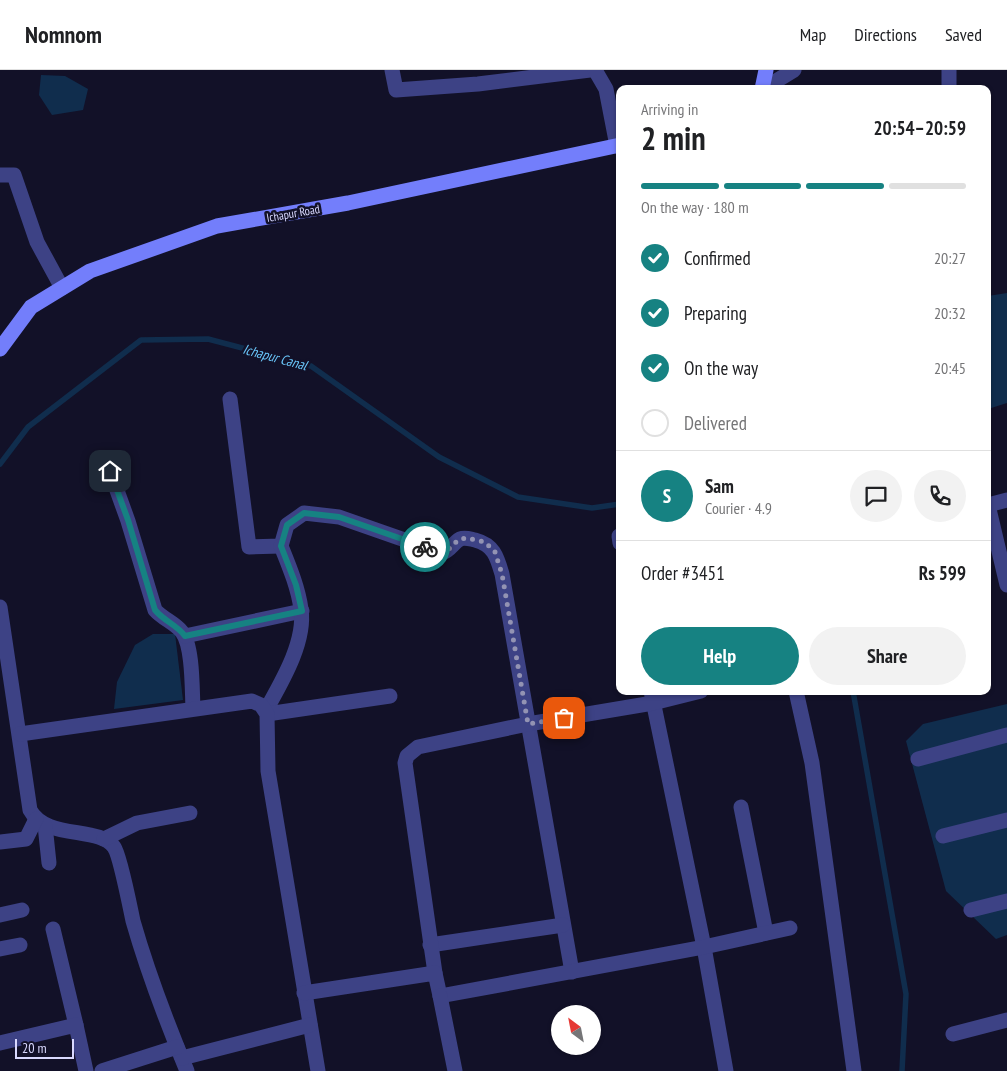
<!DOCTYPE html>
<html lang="en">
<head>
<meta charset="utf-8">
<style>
	:root { --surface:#fff; --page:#f2f2f2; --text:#202124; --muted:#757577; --line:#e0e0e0; --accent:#168282 }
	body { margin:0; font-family:"PT Sans Narrow",sans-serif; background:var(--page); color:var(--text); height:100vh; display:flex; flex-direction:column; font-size:19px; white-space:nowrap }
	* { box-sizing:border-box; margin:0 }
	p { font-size:16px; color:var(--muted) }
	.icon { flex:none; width:28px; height:28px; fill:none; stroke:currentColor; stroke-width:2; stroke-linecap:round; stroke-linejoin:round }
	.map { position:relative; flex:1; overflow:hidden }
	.side { position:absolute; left:616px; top:15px; width:375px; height:610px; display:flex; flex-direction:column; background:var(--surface); border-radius:10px; box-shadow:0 1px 4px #0004 }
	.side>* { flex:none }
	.needle { width:32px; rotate:328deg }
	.tools { position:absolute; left:551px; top:935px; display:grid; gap:10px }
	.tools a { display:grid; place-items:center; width:50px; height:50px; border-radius:50%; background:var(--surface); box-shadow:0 1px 4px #0004; font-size:25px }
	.scale { position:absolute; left:15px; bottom:12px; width:59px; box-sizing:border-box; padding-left:5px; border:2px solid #d9d9fe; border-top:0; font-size:14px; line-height:18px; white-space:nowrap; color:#d9d9fe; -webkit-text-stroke:4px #121128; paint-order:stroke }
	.pin { position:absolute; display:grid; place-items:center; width:42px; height:42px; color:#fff; margin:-21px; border-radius:10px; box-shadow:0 2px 8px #0006 }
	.courier { position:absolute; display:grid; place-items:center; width:50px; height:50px; margin:-25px; border:4px solid #168282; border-radius:50%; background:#fff; color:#222; box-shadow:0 1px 6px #0007 }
	.head em { font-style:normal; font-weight:600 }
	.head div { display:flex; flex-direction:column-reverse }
	.head { display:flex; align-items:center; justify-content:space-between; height:85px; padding:0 25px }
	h1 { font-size:32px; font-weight:600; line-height:38px }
	.bar { display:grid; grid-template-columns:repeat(4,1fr); gap:8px 5px; align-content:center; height:60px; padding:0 25px }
	.bar i { height:6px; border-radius:4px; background:var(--line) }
	.bar .active { background:var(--accent) }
	.bar p { grid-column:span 4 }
	.line { display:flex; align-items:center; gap:12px; padding:0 25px; border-top:1px solid var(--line) }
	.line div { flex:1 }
	.round { display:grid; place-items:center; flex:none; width:52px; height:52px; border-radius:26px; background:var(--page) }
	ol { padding:0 25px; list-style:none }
	li { display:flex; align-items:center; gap:15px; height:55px }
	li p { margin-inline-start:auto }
	li .icon { padding:5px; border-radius:50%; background:var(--accent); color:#fff; stroke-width:4 }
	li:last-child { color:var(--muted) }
	li i { width:28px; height:28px; border:2px solid var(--line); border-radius:50% }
	.cta { display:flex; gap:10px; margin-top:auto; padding:10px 25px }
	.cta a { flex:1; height:58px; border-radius:30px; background:var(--accent); color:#fff; font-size:20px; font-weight:600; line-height:58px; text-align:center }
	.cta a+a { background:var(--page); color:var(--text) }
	header { display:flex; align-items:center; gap:30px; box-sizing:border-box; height:70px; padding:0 25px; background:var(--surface); border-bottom:1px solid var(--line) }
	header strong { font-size:24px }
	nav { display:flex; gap:28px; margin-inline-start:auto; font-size:18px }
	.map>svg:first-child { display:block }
	.water { fill:#102d4d }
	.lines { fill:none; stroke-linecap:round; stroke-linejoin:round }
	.stream { stroke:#102d4d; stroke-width:5.5 }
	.street { stroke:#3d4285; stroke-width:15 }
	.secondary { stroke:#737efb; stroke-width:15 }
	.done { stroke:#9393b3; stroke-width:5; stroke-dasharray:0 9 }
	.route { stroke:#168282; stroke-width:6 }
	.labels { text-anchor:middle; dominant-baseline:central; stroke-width:5; stroke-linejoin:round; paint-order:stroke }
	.street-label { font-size:12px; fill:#d9d9fe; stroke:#121128 }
	.water-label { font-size:14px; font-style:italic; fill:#6ac7fb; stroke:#121128 }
</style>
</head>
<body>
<header>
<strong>Nomnom</strong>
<nav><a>Map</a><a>Directions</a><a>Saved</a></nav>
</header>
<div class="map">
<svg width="1007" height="1001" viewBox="0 0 1007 1001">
	<rect width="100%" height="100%" fill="#121128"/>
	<g class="water">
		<path d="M41,5L65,6L88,19L83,40L52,45L39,25Z"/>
		<path d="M1007,223V333L988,339V226Z"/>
		<path d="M153,564H175L183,630L114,639L117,612L135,575Z"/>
		<path d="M1007,634V865L996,869L946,821L906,671L923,654Z"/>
	</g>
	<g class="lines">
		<g class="stream">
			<path d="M0,394L28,357L141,270L208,269L311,296L439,387L518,427L592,438L620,434"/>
			<path d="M853,621L906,924L902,1001"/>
		</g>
		<g class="street">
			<path d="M392,0L396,20L478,14L590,0"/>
			<path d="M595,0L606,19L617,76"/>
			<path d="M949,0V19"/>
			<path d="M763,19L794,0"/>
			<path d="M0,105H14L37,172L62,218"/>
			<path d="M230,329L249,477L281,476L287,455L304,443L339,447L442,483C450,481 453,473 460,469C465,467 470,469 475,470C494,475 497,487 502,504L572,902"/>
			<path d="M110,401L128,451L155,540C163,549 175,553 182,562C193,576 192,620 193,638"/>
			<path d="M988,435L1007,515"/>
			<path d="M988,435L1007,430"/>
			<path d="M619,466L620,473"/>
			<path d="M0,537L30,740C46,770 99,756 114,777C120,785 130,837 133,851C147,900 167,953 187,1001"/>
			<path d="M185,566L302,541"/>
			<path d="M651,621L704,877L726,1001"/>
			<path d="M796,621L812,693L854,1001"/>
			<path d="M266,640C281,613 306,572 301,539C298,517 289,496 281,476"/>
			<path d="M267,644L390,626"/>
			<path d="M20,664L252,631L261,635L267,644L268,701L318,1001"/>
			<path d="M918,689L1007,665"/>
			<path d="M741,737L766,863"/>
			<path d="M45,755L49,793"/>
			<path d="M943,766L1007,750"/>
			<path d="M104,769L137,753L190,743"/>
			<path d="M0,772L26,769L36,749"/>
			<path d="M971,840L1007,831"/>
			<path d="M0,845L22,840"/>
			<path d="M53,859L76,955"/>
			<path d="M430,875L563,855"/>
			<path d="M0,879L20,875"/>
			<path d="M435,903L405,693L407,686L418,677L528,654L653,633L701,621"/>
			<path d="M304,923L435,903L440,926L704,877L790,858"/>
			<path d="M440,926L455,1001"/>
			<path d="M953,964L1007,950"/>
			<path d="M0,973L76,955L86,1001"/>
			<path d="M182,988L310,955"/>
			<path d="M102,1001L177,977"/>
		</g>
		<g class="secondary">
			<path d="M762,19L766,0"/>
			<path d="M0,279L31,237L90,201L217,156L348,133L620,75"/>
		</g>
	</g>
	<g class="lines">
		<path class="done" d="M425,477L442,483L446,482L458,470L466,468L485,472L495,482L502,504L528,654L564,648"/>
		<path class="route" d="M110,401L128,450L155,540C164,551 177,555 185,566L302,541L296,515L281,476L287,455L304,443L339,447L425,477"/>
	</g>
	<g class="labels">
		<g class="street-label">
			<text transform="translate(293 143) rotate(-10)">Ichapur Road</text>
		</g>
		<g class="water-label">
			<text transform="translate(275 287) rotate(15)">Ichapur Canal</text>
		</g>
	</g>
</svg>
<div class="tools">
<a><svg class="needle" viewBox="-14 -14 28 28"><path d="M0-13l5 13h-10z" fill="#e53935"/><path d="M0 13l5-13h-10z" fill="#757577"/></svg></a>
</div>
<div class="scale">20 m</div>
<div class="pin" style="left:564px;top:648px;background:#ea580c"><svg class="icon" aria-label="bag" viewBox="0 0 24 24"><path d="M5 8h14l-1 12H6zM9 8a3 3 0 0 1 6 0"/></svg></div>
<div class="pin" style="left:110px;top:401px;background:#1f2937"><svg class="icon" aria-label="home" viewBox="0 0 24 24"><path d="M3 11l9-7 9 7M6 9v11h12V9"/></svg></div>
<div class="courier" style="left:425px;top:477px"><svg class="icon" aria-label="bike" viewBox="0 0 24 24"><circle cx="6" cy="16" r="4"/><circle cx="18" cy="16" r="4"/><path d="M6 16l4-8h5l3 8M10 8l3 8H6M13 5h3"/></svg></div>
<section class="side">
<div class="head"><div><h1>2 min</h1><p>Arriving in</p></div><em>20:54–20:59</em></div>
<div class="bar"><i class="active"></i><i class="active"></i><i class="active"></i><i></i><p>On the way · 180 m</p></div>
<ol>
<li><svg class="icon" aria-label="check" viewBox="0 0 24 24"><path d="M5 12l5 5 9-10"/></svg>Confirmed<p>20:27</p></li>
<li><svg class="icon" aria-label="check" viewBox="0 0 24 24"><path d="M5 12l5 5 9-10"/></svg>Preparing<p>20:32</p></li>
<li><svg class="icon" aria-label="check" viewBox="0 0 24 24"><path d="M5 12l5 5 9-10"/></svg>On the way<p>20:45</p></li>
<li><i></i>Delivered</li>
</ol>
<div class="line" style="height:90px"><b class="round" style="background:var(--accent);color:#fff">S</b><div><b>Sam</b><p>Courier · 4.9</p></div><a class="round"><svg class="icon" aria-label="chat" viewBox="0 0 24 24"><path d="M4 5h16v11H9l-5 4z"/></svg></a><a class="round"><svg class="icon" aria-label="phone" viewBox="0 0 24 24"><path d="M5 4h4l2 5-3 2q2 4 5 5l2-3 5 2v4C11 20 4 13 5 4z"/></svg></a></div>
<div class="line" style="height:65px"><div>Order #3451</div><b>Rs 599</b></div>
<div class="cta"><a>Help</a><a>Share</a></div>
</section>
</div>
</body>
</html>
